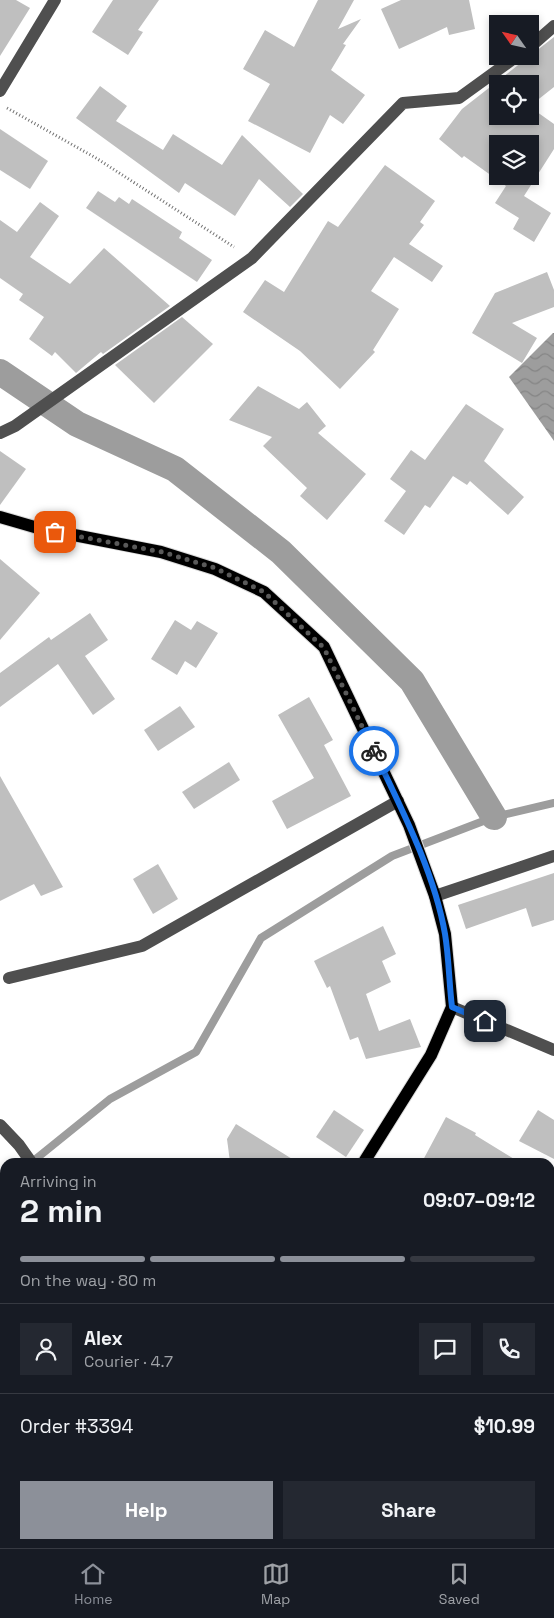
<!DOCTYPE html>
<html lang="en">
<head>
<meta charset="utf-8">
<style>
	:root { --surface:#171b24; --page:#242831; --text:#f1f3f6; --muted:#9ea1a6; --line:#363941; --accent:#8c9099 }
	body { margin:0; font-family:"Space Grotesk",sans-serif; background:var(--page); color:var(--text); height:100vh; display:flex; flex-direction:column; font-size:19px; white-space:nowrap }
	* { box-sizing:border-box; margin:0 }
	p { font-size:16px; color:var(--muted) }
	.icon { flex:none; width:28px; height:28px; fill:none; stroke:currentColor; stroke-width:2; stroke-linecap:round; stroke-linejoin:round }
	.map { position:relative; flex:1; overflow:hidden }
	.panel { position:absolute; left:0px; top:1158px; width:555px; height:391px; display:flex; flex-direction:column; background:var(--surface); border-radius:15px 15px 0 0; box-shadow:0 2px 8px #0003 }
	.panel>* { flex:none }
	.needle { width:32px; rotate:304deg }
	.buttons { position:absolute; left:489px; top:15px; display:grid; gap:10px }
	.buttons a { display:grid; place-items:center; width:50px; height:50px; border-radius:0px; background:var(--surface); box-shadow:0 2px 8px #0003; font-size:25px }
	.pin { position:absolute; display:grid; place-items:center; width:42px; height:42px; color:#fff; margin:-21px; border-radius:10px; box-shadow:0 2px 8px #0006 }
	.courier { position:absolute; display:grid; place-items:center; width:50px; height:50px; margin:-25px; border:4px solid #1a73e8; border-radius:50%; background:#fff; color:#222; box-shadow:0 1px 6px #0007 }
	.headline em { font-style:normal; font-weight:600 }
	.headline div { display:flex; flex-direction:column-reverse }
	.headline { display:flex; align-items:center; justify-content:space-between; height:85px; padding:0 20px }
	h1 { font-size:32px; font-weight:600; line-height:38px }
	.bar { display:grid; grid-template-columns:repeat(4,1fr); gap:8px 5px; align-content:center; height:60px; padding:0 20px }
	.bar i { height:6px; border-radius:4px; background:var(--line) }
	.bar .selected { background:var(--accent) }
	.bar p { grid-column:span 4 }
	.line { display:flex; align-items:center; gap:12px; padding:0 20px; border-top:1px solid var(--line) }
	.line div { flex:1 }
	.round { display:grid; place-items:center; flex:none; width:52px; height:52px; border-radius:0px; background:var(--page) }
	.action { display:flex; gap:10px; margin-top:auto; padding:10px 20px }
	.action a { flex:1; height:58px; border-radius:0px; background:var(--accent); color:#fff; font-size:20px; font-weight:600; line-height:58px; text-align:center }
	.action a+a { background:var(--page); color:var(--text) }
	.tab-bar { display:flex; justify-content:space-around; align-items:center; height:70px; border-top:1px solid var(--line); background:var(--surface); font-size:14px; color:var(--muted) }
	.tab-bar a { display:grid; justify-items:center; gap:2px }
	.tab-bar .selected { color:var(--accent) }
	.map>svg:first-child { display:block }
	.water { fill:url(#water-waves) }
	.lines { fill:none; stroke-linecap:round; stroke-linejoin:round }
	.stream { stroke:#9d9d9d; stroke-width:8 }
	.canal { stroke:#9d9d9d; stroke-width:26 }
	.building { fill:#bfbfbf; fill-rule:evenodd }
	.major-casing { stroke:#dbdbdb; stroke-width:14 }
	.path { stroke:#717171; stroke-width:3; stroke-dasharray:1 2.5; stroke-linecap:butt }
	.minor { stroke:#4f4f4f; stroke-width:12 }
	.major { stroke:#000; stroke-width:12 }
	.done { stroke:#595959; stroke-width:5; stroke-dasharray:0 9 }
	.route { stroke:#1a73e8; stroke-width:6 }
</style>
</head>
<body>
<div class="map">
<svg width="554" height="1548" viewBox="0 0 554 1548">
	<defs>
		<pattern id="water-waves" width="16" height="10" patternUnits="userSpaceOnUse" patternTransform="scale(1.25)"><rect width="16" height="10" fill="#9d9d9d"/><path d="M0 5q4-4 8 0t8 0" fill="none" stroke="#858585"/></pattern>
	</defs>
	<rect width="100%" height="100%" fill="#fff"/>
	<path class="water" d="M553,333H554V441L509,377Z"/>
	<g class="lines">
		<g class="stream">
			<path d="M32,1162L110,1099L196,1052L261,938L392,856L494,817L554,803"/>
			<path d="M0,1189L5,1184"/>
		</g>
		<path class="canal" d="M0,372L77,424L175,469L281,552L412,681L494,817"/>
	</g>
	<g class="building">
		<path d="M0,0H16L30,8L0,56Z"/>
		<path d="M113,0H159L138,30L143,32L128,55L92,32Z"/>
		<path d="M318,0H354L338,29L361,19L343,44L346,45L331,70L365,95L343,124L330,115L310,153L248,121L270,84L243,69L265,30L294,47Z"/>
		<path d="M401,0H469L475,29L449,35L447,27L399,49L381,9Z"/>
		<path d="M554,37V87L530,106V84H498V116H530V107L554,124V149L524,196L551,213L534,242L513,229L519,218L495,203L506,186L464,156L462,158L439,139L462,109ZM498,144H530V176H498Z"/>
		<path d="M100,86L127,106L116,121L163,150L173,134L222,165L242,135L303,194L290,207L259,179L235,216L185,183L179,193L76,118Z"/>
		<path d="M0,129L48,161L30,189L0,170Z"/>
		<path d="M385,165L435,201L420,222L424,225L409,244L443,266L432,282L394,257L371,291L399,309L373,350L375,352L340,389L300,351L243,312L265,280L284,292L328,221L338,227Z"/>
		<path d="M98,191L115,202L119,197L129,204L132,199L182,232L179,238L212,260L197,282L86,208Z"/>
		<path d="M40,202L59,216L30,257L70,284L104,248L170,306L103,354L101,352L76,373L55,352L52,356L29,339L44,317L19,300L23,294L0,278V220L17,232Z"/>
		<path d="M547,272L554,290V307L512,323L537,338L522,363L472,333L495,293Z"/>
		<path d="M182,317L213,344L154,403L115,365Z"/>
		<path d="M258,386L299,409L307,402L326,426L318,433L366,474L327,520L300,496L307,488L263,446L272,437L229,420Z"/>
		<path d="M466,404L504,429L484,461L524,497L508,515L470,481L467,485L453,476L430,508L425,505L404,535L384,521L406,491L390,479L411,450L425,460Z"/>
		<path d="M0,451L26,469L0,505Z"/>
		<path d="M0,559L40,593L0,640Z"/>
		<path d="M90,613L108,640L85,656L115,699L93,715L58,664L0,707V673L49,637L51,640Z"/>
		<path d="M175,620L191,630L197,621L218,633L196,668L185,661L177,675L151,659Z"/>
		<path d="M309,697L333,740L324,745L351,796L287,829L272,801L314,778L278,715Z"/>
		<path d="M180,706L195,727L158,751L144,730Z"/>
		<path d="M229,762L240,780L194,809L182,792Z"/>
		<path d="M0,776L63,887L41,896L34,884L0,901Z"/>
		<path d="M158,864L178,899L153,914L133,879Z"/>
		<path d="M554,873V920L532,927L526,908L466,929L458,905Z"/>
		<path d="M383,926L396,954L382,961L391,982L366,994L379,1031L410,1019L421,1047L366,1059L358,1037L350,1040L330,986L327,988L314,961Z"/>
		<path d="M334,1110L364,1130L346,1157L316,1137Z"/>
		<path d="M538,1110L554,1120V1159L519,1141Z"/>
		<path d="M446,1117L476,1133L475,1135L519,1162H422Z"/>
		<path d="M236,1124L297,1162H230L227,1139Z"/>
	</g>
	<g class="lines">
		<defs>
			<g id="major">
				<path d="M0,517L38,528L161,552L215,569L264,592L324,647L409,825L435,896L445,934L452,1007L431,1055L364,1162"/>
				<path d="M276,1544L277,1548"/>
			</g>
		</defs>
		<use href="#major" class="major-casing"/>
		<path class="path" d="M7,108L96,158L234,247"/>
		<g class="minor">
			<path d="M530,47L554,26"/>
			<path d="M0,91L55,0"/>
			<path d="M0,433L15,426L252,258L403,103L459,98L517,56"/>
			<path d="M435,896L554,856"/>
			<path d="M9,978L142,946L398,801"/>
			<path d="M452,1007L554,1050"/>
			<path d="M0,1125L19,1145L31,1162"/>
		</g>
		<use href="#major" class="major"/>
	</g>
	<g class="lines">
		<path class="done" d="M55,532L162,552L215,568L264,592L324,648L374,751"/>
		<path class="route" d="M374,751C401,808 434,871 445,934C449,958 449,983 452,1007L485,1021"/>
	</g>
</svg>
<div class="buttons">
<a><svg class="needle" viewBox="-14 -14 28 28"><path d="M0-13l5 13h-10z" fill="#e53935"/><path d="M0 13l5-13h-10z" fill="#9ea1a6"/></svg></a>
<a><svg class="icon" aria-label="locate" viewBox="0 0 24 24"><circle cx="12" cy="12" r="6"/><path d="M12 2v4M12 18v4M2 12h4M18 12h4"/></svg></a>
<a><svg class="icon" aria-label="layers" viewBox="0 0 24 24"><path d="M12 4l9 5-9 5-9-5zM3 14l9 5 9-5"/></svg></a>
</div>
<div class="pin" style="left:55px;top:532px;background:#ea580c"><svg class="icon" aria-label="bag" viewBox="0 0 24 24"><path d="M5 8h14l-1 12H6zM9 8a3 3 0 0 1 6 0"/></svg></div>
<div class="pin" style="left:485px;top:1021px;background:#1f2937"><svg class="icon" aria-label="home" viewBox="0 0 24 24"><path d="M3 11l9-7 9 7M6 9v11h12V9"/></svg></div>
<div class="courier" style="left:374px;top:751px"><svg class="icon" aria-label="bike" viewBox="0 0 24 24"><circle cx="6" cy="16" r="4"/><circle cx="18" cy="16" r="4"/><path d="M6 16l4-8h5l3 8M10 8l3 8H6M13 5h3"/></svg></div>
<section class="panel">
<div class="headline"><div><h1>2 min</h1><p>Arriving in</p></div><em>09:07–09:12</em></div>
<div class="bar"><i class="selected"></i><i class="selected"></i><i class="selected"></i><i></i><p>On the way · 80 m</p></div>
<div class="line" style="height:90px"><a class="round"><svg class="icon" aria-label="person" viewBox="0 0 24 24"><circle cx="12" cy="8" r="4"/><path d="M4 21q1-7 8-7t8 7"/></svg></a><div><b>Alex</b><p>Courier · 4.7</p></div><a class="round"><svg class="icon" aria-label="chat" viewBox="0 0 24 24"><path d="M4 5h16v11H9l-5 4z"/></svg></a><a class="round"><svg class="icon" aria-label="phone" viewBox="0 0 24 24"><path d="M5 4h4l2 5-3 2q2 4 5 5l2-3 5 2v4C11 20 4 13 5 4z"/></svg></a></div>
<div class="line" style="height:65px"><div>Order #3394</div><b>$10.99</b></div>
<div class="action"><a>Help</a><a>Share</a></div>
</section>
</div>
<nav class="tab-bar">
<a class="selected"><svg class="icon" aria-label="home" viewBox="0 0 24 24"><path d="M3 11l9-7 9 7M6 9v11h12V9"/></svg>Home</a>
<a><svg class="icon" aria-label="map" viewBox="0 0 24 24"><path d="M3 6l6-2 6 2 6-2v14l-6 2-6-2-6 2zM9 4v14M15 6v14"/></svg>Map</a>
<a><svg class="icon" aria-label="saved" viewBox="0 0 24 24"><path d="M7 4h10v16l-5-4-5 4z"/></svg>Saved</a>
</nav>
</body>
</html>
